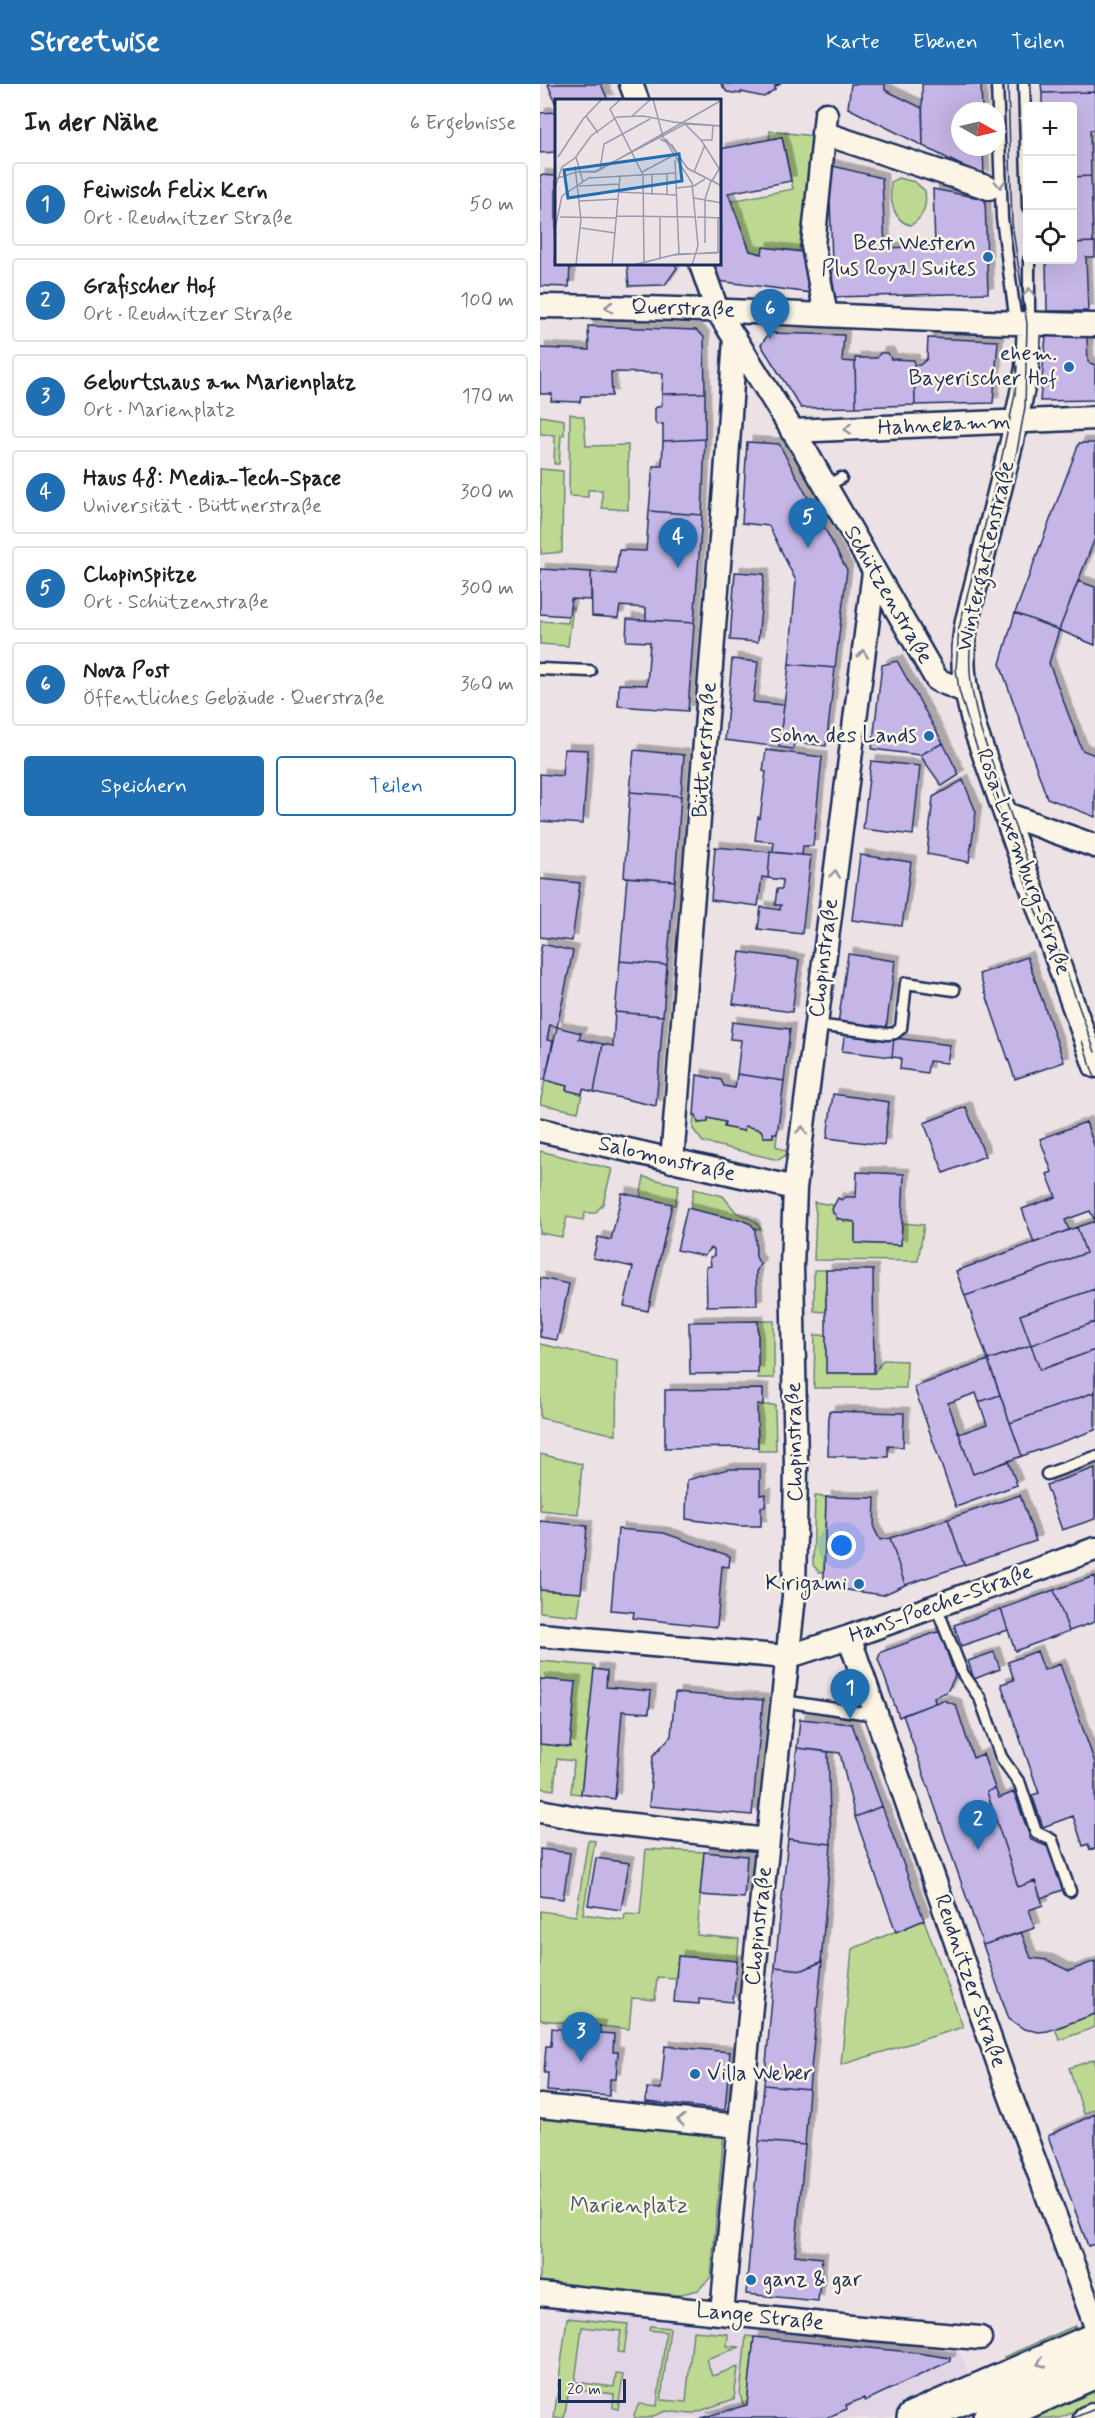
<!DOCTYPE html>
<html lang="de">
<meta charset="utf-8">
<style>
body{margin:0;font-family:Mynerve,sans-serif;background:#f2f2f2;color:#202124}
.controls{position:absolute;right:18px;top:18px;display:grid;overflow:hidden;border-radius:6px;box-shadow:0 6px 24px #0002}
.controls button{width:54px;height:54px;display:grid;place-items:center;padding:0;border:0;border-bottom:2px solid #e0e0e0;background:#fff;color:#202124;font:30px sans-serif}
.compass{position:absolute;left:411px;top:18px;width:54px;height:54px;border-radius:50%;background:#fff;box-shadow:0 6px 24px #0002;rotate:98deg}
.scale{position:absolute;left:18px;bottom:15px;width:68px;box-sizing:border-box;padding-left:6px;border:3px solid #1b2f5e;border-top:0;font-size:16px;line-height:21px;white-space:nowrap;color:#1b2f5e;-webkit-text-stroke:4px #fcf5e5;paint-order:stroke}
.you{position:absolute;left:302px;top:1462px;width:21px;height:21px;margin:-15px;border:4px solid #fff;border-radius:50%;background:#1a73e8;box-shadow:0 0 0 9px #1a73e833}
.badge{display:grid;place-items:center;width:39px;height:39px;border-radius:50%;background:#1f6fb2;color:#fff;font-size:20px;font-weight:700}
.pin{position:absolute;translate:-50% -50px;filter:drop-shadow(0 2px 3px #0008)}
.pin::after{content:'';position:absolute;top:32px;width:21px;height:18px;background:inherit;clip-path:polygon(0 0,100% 0,50% 100%)}
.list{margin:0;padding:0;list-style:none}
h2{display:flex;justify-content:space-between;align-items:center;height:78px;margin:0;padding:0 24px;font-size:26px}
h2 small{font-size:20px;font-weight:400;color:#757577}
.list li{display:grid;grid-template-columns:39px 1fr auto;gap:18px;align-items:center;box-sizing:border-box;height:84px;margin:0 12px 12px;padding:0 12px;border:2px solid #e0e0e0;border-radius:6px}
.list b{display:block;font-size:22px;white-space:nowrap}
.list p{margin:0;font-size:20px;white-space:nowrap;color:#757577}
.list em{font-size:20px;font-style:normal;color:#757577}
.actions{display:flex;gap:12px;padding:18px 24px}
.actions a{flex:1;padding:14px 0;border:2px solid #1f6fb2;border-radius:6px;text-align:center;font-size:21px;color:#1f6fb2}
.actions .main{background:#1f6fb2;color:#fff}
.icon{flex:none;width:33px;height:33px;fill:none;stroke:currentColor;stroke-width:2;stroke-linecap:round;stroke-linejoin:round}
.map{position:relative;flex:none;width:555px;height:2334px;overflow:hidden}
header{display:flex;align-items:center;gap:36px;box-sizing:border-box;height:84px;padding:0 30px;background:#1f6fb2;color:#fff}
header strong{font-size:28px}
nav{display:flex;gap:33px;margin-inline-start:auto;font-size:21px}
main{display:flex}
aside{flex:1;background:#fff}
.map>svg:first-child{display:block}
.built{fill:#e1d5e6}
.green{fill:#bdd991;stroke:#6c8478;stroke-width:1.5}
.building{fill:#c6b6e7;stroke:#1b2f5e;stroke-width:1.5;filter:url(#shadow)}
.lines{fill:none;stroke-linecap:round;stroke-linejoin:round}
.lane-casing{stroke:#1b2f5e;stroke-width:15}
.street-casing{stroke:#1b2f5e;stroke-width:27}
.primary-casing{stroke:#1b2f5e;stroke-width:38}
.lane{stroke:#fcf5e5;stroke-width:10}
.street{stroke:#fcf5e5;stroke-width:22}
.primary{stroke:#fcf5e5;stroke-width:33}
.tram{stroke:#1b2f5e;stroke-width:1.5}
.oneway{stroke:#8c92a2}
.poi-dot{fill:#1f6fb2;stroke:#fcf5e5;stroke-width:2}
.labels{text-anchor:middle;dominant-baseline:central;stroke-width:5;stroke-linejoin:round;paint-order:stroke}
.poi-label{font-size:22px;fill:#1b2f5e;stroke:#fcf5e5;text-anchor:end}
.street-label{font-size:22px;fill:#1b2f5e;stroke:#fcf5e5}
.park-label{font-size:22px;fill:#445a6b;stroke:#fcf5e5}
.inset-road{fill:none;stroke:#989ab0;stroke-width:1.5}
.view{fill:#1f6fb2;fill-opacity:0.15;stroke:#1f6fb2;stroke-width:3}
.inset-edge{fill:none;stroke:#1b2f5e;stroke-width:3}
</style>
<header>
<strong>Streetwise</strong>
<nav><a>Karte</a><a>Ebenen</a><a>Teilen</a></nav>
</header>
<main>
<aside>
<h2>In der Nähe<small>6 Ergebnisse</small></h2>
<ul class="list">
<li><span class="badge">1</span><div><b>Feiwisch Felix Kern</b><p>Ort · Reudnitzer Straße</p></div><em>50 m</em></li>
<li><span class="badge">2</span><div><b>Grafischer Hof</b><p>Ort · Reudnitzer Straße</p></div><em>100 m</em></li>
<li><span class="badge">3</span><div><b>Geburtshaus am Marienplatz</b><p>Ort · Marienplatz</p></div><em>170 m</em></li>
<li><span class="badge">4</span><div><b>Haus 48: Media-Tech-Space</b><p>Universität · Büttnerstraße</p></div><em>300 m</em></li>
<li><span class="badge">5</span><div><b>Chopinspitze</b><p>Ort · Schützenstraße</p></div><em>300 m</em></li>
<li><span class="badge">6</span><div><b>Nova Post</b><p>Öffentliches Gebäude · Querstraße</p></div><em>360 m</em></li>
</ul>
<div class="actions"><a class="main">Speichern</a><a>Teilen</a></div>
</aside>
<div class="map">
<svg width="555" height="2334" viewBox="0 0 555 2334">
<defs>
<filter id="shadow"><feDropShadow dx="5.5" dy="-5.5" stdDeviation="0" flood-color="#0004"/></filter>
</defs>
<rect width="100%" height="100%" fill="#ece2e6"/>
<filter id="ink" filterUnits="userSpaceOnUse"><feTurbulence type="fractalNoise" baseFrequency=".0167" numOctaves="2"/><feDisplacementMap in="SourceGraphic" scale="12" xChannelSelector="R" yChannelSelector="G"/><feConvolveMatrix kernelMatrix="1 2 1 2 8 2 1 2 1" color-interpolation-filters="sRGB"/></filter>
<g filter="url(#ink)">
<path class="built" d="M28 2226 417 2263 429 2288 428 2298 347 2334H14Z"/>
<path class="green" d="M230 47 273 52 259 167 224 163 222 170 210 167 191 117 253 105 242 53 229 56Z
M358 94 375 98 385 107C387 120 384 133 371 141 353 138 349 114 351 98Z
M30 330 44 333 46 362 88 361V426L62 424V406H48V413L29 412Z
M0 332 24 336V351H21L19 380H14L15 351 0 350Z
M0 385 23 387 22 468 1 470Z
M30 523H33L28 562 0 560V537L28 539Z
M5 996 27 1002 26 1006 42 1010 38 1028 0 1020Z
M154 1031H156L159 1039 167 1038 168 1034 185 1038 184 1043 204 1047 205 1042 221 1046 224 1053H233V1049L237 1050 236 1062 250 1069 238 1076 163 1058 153 1045Z
M0 1067 72 1085 63 1120 55 1129H45L43 1136 27 1133 22 1153 0 1149Z
M104 1093 139 1101 135 1121 100 1113Z
M154 1105 183 1112 196 1128 215 1137 221 1145H215C210 1139 201 1135 193 1135L150 1125Z
M274 1118 293 1121V1129L296 1131 297 1136 301 1134 305 1138H315V1159L361 1161 362 1139 384 1141 378 1177 274 1176 276 1130Z
M274 1186H286V1228L274 1227Z
M218 1237H234V1294H218Z
M275 1251H286L287 1289H334L343 1276 367 1277 366 1304H274Z
M0 1260 77 1277 76 1351 0 1334Z
M217 1321H235L236 1367H218Z
M0 1370 42 1380 38 1430 0 1426Z
M275 1412 286 1413 284 1488H279L273 1481Z
M0 1506 41 1509 38 1532 0 1528Z
M0 1577 55 1582 41 1710 31 1709 34 1677 17 1675 14 1706 0 1704V1660L30 1663 0 1595Z
M48 1756 55 1757 43 1830 84 1836 85 1830 100 1831 106 1765 164 1768 157 1851 199 1855 197 1877 138 1872 136 1894 117 1893 115 1916 92 1914 89 1945 0 1936V1827L36 1832Z
M384 1836 423 1943 301 1981 312 1865Z
M555 1930V1943L520 1956 515 1945Z
M555 1975V2025L544 2030 529 1984Z
M0 2028 184 2047 171 2193 158 2206 138 2211 0 2198Z
M27 2234 88 2240 84 2269 78 2268 81 2247 42 2243 35 2298 74 2303 76 2290 83 2291 78 2325 73 2324 74 2310 29 2305 24 2334H14Z
M110 2242 130 2244 121 2316 146 2318 153 2247 188 2250 187 2262 200 2263 166 2275 172 2292 198 2283 194 2315 151 2330 126 2327 108 2334H95L94 2330 99 2320 117 2322 126 2248 109 2246Z
M535 2242 529 2252 471 2279 464 2273Z
M206 2252 214 2253 207 2321 204 2322 200 2311Z
M555 2306V2319L520 2334H494Z"/>
<path class="building" d="M8 0H61L68 16H16V21Z
M181 0H241L235 2V5L224 13 201 8V10L187 8Z
M311 0H345V6L382 24 383 62 308 24Z
M382 0H441L442 27H420V63H443L444 93 383 62Z
M501 0H555V8L502 9Z
M555 8V46H550L551 92 532 93V22H502V9Z
M16 28V68L0 69V29Z
M242 53 251 97 188 109 210 167 222 170 223 163 262 168 272 209 178 197 171 180H180V65Z
M289 81 342 94 345 164 395 162 393 105 445 115 448 209 293 213Z
M0 91 16 92V180H30L29 203 0 202Z
M551 92 553 158 532 159V93Z
M555 158V173H546L548 227H507L506 176H532V159Z
M87 180H135L137 184 125 201 89 202Z
M48 242 156 246 164 253 165 309 122 310 123 289 71 288 72 312H41L40 318 11 317 12 310H0V264L49 266Z
M229 249 304 251 302 277 315 278 316 323 261 324 221 261Z
M506 252 547 253 548 278 555 281V316L500 317Z
M388 254 458 257 453 319 375 321 374 281H380L387 275Z
M340 269H348L351 275 374 276 375 321 316 323 315 274H337Z
M165 309V355L123 357V340L117 341 115 338V324L122 321V310Z
M165 355 162 431 109 427 113 382H122L123 357Z
M207 358 239 360 307 486 295 584 249 580 256 497 229 442 202 439Z
M539 359H555V454L519 546 475 529Z
M109 427 162 431 154 539 106 536V524L80 522 78 534 52 532 51 488 76 490 79 466 106 467Z
M0 485 51 488V516L31 515 29 532 0 530Z
M195 488 224 490 218 558 190 556Z
M538 497 555 503V561L519 546Z
M475 529 519 546 509 579 542 666 555 671V733L507 714 460 580Z
M87 535 154 539 148 627 78 622 79 600 107 601 110 558 86 557Z
M192 575 218 578 213 618 244 621 239 663 185 656Z
M357 577 403 659 380 671 332 665 342 581Z
M249 580 295 584 286 662 254 658 253 665 239 663Z
M403 659 419 691 402 702 380 671Z
M24 665 48 666 43 740 0 737V690L22 692Z
M94 666 144 671 141 712 90 708Z
M226 666 282 673 273 762H263L262 771 233 768 234 758 215 756 218 733 220 734 226 688 223 687Z
M331 677 380 682 373 751 323 745Z
M423 696 436 728 429 778 387 770 393 713Z
M90 708 141 712 135 797 84 793Z
M175 763 230 768 228 794 222 793 218 822 171 816Z
M230 768 271 772 262 850 218 845 221 823 240 826 241 821H235L237 805H242L243 796 228 794Z
M320 771 371 778 362 842 312 836Z
M87 793 135 797 127 881 80 877Z
M0 795 40 799 32 857 0 853Z
M2 860 33 867 17 943 10 941 7 956 13 957 5 996 0 995V871Z
M200 868 259 876 252 928 193 920Z
M308 870 355 877 346 946 298 940Z
M487 873 524 978 475 995 439 890Z
M80 877 127 881 123 932 75 928Z
M75 928 123 932 116 1022 54 1008 63 960 73 962Z
M192 938 250 945 244 997 197 990 201 956 190 955Z
M17 943 41 949 39 955 63 960 54 1008 43 1005 42 1010 26 1006 27 1002 5 996Z
M305 948 354 954 352 973 302 967Z
M354 954 410 961 407 979 389 977 387 989 360 985 361 974 352 973Z
M197 990 244 997 237 1050 233 1049V1053H224L221 1046 205 1042 204 1047 184 1043 185 1038 168 1034V1038L158 1039 156 1031H154L157 991 181 996 184 1002 195 1004Z
M293 1010 349 1018 344 1061 287 1054Z
M426 1023 445 1072 404 1089 384 1039Z
M546 1038 555 1064V1137L550 1127 525 1136 529 1146 494 1159 482 1125 516 1113 507 1090 512 1088 500 1055Z
M317 1088 364 1090 361 1161 315 1159V1138L296 1134V1131L293 1129 292 1125 298 1114 302 1116 306 1113H316Z
M82 1109 132 1120 108 1227 84 1222 93 1183 53 1174 58 1153 71 1156Z
M147 1124 193 1135H199L211 1140 215 1145 216 1173 220 1180 216 1188 217 1221 167 1222 166 1183 171 1182 170 1173 174 1172V1165L171 1164 164 1172 137 1166Z
M555 1137V1205L480 1231 491 1261 448 1276 425 1212 546 1169 537 1143Z
M537 1143 546 1169 425 1212 416 1187Z
M286 1186H333L334 1289H286Z
M0 1194 29 1200 17 1256 0 1253Z
M555 1205V1238L491 1261 480 1231Z
M218 1237V1289L150 1290 149 1238Z
M555 1238V1266L500 1286 491 1261Z
M491 1261 500 1286 555 1266V1308L470 1339 448 1276Z
M448 1276 460 1311 439 1318 436 1309 408 1319 433 1390 468 1377 477 1401 416 1423 374 1303Z
M223 1305V1321H217L218 1363 125 1364V1306Z
M555 1308V1346L482 1372 470 1339Z
M460 1311 482 1372 433 1390 419 1350 447 1340 439 1318Z
M289 1327 364 1329 363 1363 348 1362V1373L288 1372Z
M555 1384V1435L522 1446 506 1401Z
M188 1385H220V1411L226 1410 225 1423H221V1442H199L146 1435 147 1396Z
M480 1411 496 1457 424 1481 408 1435Z
M286 1413 335 1414 334 1444 340 1456 350 1454 365 1501 343 1511 293 1504 284 1494Z
M408 1435 424 1481 365 1501 350 1454Z
M0 1437 47 1442 41 1509 0 1506Z
M78 1445 124 1449 190 1472 189 1483 182 1482 177 1543 93 1534 94 1528 71 1526Z
M555 1492V1538L529 1547 514 1506Z
M514 1506 529 1547 475 1567 461 1525Z
M461 1525 468 1546 421 1562 414 1541Z
M400 1547 415 1592 407 1608 394 1613 395 1619 359 1633 338 1575 341 1568Z
M497 1567 504 1586 520 1580 555 1679V1765L550 1766 548 1760 543 1762 533 1732 503 1743 492 1711 499 1709 461 1600 474 1596 468 1578Z
M454 1568 460 1585 434 1595 428 1577Z
M54 1585 67 1587 66 1603 111 1607 109 1629 82 1627 75 1715 41 1710Z
M0 1595 36 1598 30 1663 0 1660Z
M135 1609 223 1616 212 1731 109 1722 113 1672 131 1652Z
M403 1616 416 1621 433 1674 443 1670 455 1704 447 1708 478 1803 495 1797 503 1821 489 1826 495 1844 443 1861 363 1631Z
M260 1635 312 1640 342 1722 315 1733 300 1669 257 1664Z
M257 1664 288 1668 291 1760 248 1755Z
M455 1704 459 1714 474 1708 491 1756 511 1764 525 1805 501 1814 495 1797 478 1803 447 1708Z
M342 1722 384 1836 356 1848 315 1733Z
M248 1755 291 1760 281 1878 263 1886 235 1883Z
M0 1765 30 1769 23 1815 0 1812Z
M164 1768 207 1772 204 1814 160 1811Z
M56 1774 89 1779 81 1826 48 1821Z
M481 1848 491 1874 507 1876 529 1887 555 1877V1930L508 1947 499 1948 484 1945 469 1935 443 1861Z
M138 1872 197 1877 193 1918 159 1915V1920L134 1918Z
M282 1877 269 2005 224 2001 235 1883 263 1886Z
M27 1939 60 1942V1949L74 1950 73 1968H78L76 1995H70L69 2012 7 2007 8 1989H4L6 1962H11L12 1944 26 1946Z
M125 1962 190 1968 185 2026 106 2018 107 2004 121 2005Z
M224 2001 269 2005 265 2061 219 2057Z
M555 2030V2160L548 2162 508 2052Z
M219 2057 265 2061 255 2171 282 2174 278 2217 206 2210Z
M214 2253 371 2268 410 2274V2277L325 2317 324 2314 306 2321 307 2325 286 2334H161L207 2321Z"/>
<g class="lines">
<defs>
<path id="lane" d="M457 0 462 134 476 239
M484 0 488 123
M489 240V176
M285 403 301 394
M0 585 50 587
M276 941 348 950 355 949 361 944 366 899 414 906
M507 1390 555 1373
M396 1522 423 1590 440 1614 461 1673 480 1700 496 1748 512 1756 530 1807
M243 1617 335 1631"/>
<path id="street" d="M91 0 97 16
M286 30 273 162 286 231
M283 49 449 104
M161 180 177 226 266 368 397 596 425 607
M0 222C185 223 370 238 555 241
M489 240 487 284 472 357 427 537C419 579 425 607 436 648L555 982
M252 347 555 334
M466 730 555 762
M0 1046 255 1104
M132 1077 186 391 195 254
M0 1551 247 1573 309 1553 555 1465
M309 1553 463 1992 555 2240
M0 1727 47 1736 228 1756
M0 2022 199 2042
M0 2210 321 2244 440 2254
M182 2229 216 1869 254 1512 256 1382 252 1183 255 1104 334 488
M545 2334 555 2330"/>
<path id="primary" d="M374 2334 555 2256
M450 2334 555 2287"/>
</defs>
<use href="#lane" class="lane-casing"/>
<use href="#street" class="street-casing"/>
<use href="#primary" class="primary-casing"/>
<use href="#lane" class="lane"/>
<use href="#street" class="street"/>
<use href="#primary" class="primary"/>
<path class="tram" d="M468 0 472 139 487 240 485 323 477 367 432 546C426 584 432 610 441 647L555 968
M477 282 475 310 460 382 419 544 416 585 419 606 432 650 499 836
M542 957 555 994
M533 2334 555 2325"/>
</g>
<defs><path id="oneway-chevron" d="M-2-3.5L2.5 0L-2 3.5" fill="none" stroke-width="1.6" stroke-linecap="round" stroke-linejoin="round" transform="scale(1.5)"/></defs>
<g class="oneway">
<use href="#oneway-chevron" transform="translate(460 100) rotate(88)"/>
<use href="#oneway-chevron" transform="translate(489 208) rotate(-90)"/>
<use href="#oneway-chevron" transform="translate(69 223) rotate(-179)"/>
<use href="#oneway-chevron" transform="translate(308 345) rotate(177)"/>
<use href="#oneway-chevron" transform="translate(323 570) rotate(-83)"/>
<use href="#oneway-chevron" transform="translate(295 790) rotate(-83)"/>
<use href="#oneway-chevron" transform="translate(262 1046) rotate(-83)"/>
<use href="#oneway-chevron" transform="translate(141 2036) rotate(-174)"/>
<use href="#oneway-chevron" transform="translate(501 2279) rotate(157)"/>
</g>
</g>
<g class="poi-dot">
<circle cx="448" cy="173" r="6"/>
<circle cx="529" cy="283" r="6"/>
<circle cx="389" cy="652" r="6"/>
<circle cx="319" cy="1500" r="6"/>
<circle cx="155" cy="1990" r="6"/>
<circle cx="211" cy="2196" r="6"/>
</g>
<g class="labels">
<g class="poi-label">
<text x="436" y="160">Best Western<tspan x="436" dy="25">Plus Royal Suites</tspan></text>
<text x="517" y="270">ehem.<tspan x="517" dy="25">Bayerischer Hof</tspan></text>
<text x="377" y="652">Sohn des Lands</text>
<text x="307" y="1500">Kirigami</text>
<text x="167" y="1990" text-anchor="start">Villa Weber</text>
<text x="223" y="2196" text-anchor="start">ganz &amp; gar</text>
</g>
<g class="street-label">
<text transform="translate(143 225) rotate(2)">Querstraße</text>
<text transform="translate(404 341) rotate(-3)">Hahnekamm</text>
<text transform="translate(446 472) rotate(-77)">Wintergartenstraße</text>
<text transform="translate(348 511) rotate(60)">Schützenstraße</text>
<text transform="translate(165 666) rotate(-86)">Büttnerstraße</text>
<text transform="translate(483 778) rotate(70)">Rosa-Luxemburg-Straße</text>
<text transform="translate(284 874) rotate(-83)">Chopinstraße</text>
<text transform="translate(127 1075) rotate(13)">Salomonstraße</text>
<text transform="translate(255 1358) rotate(-91)">Chopinstraße</text>
<text transform="translate(401 1520) rotate(-20)">Hans-Poeche-Straße</text>
<text transform="translate(219 1842) rotate(-84)">Chopinstraße</text>
<text transform="translate(430 1897) rotate(71)">Reudnitzer Straße</text>
<text transform="translate(220 2233) rotate(6)">Lange Straße</text>
</g>
<g class="park-label">
<text x="89" y="2122">Marienplatz</text>
</g>
</g>
<g transform="translate(15 15)">
<rect width="166" height="166" fill="#ece2e6"/>
<path class="inset-road" d="M66 0 55 10 88 76 89 164M98 0 108 38 137 84 143 147 137 166M31 17 43 34M77 17 95 1M117 23 167 27M129 24 146 41 167 74M105 40 117 46 132 69 167 87M111 40 133 70 167 87M146 41H157L158 27M3 58 28 20 47 0M21 58 28 83M120 61 124 155M20 67 26 121M45 70 49 45 95 20M26 73H41L167 1M87 73 121 55M139 73 150 46M112 75V96M34 79 121 74M0 80 21 73 41 72 130 25 167 27M157 82 167 65M24 87 65 85M0 89 7 68 20 59 36 37 62 18 88 17 119 23M121 89 139 87 150 80M64 93 122 96M97 96V75M139 99 167 104M24 102 63 100M62 117 140 118M5 118 62 119M105 118V160M142 118 167 119M163 119V154M26 129 60 134M0 130 7 97 35 78M150 144V100L156 82M21 166 26 120M57 166 65 78M78 166 118 156 167 153M79 166 122 155 163 154"/>
<path class="view" d="M124 55 127 82 13 99 9 71Z"/>
<rect width="166" height="166" class="inset-edge"/>
</g>
</svg>
<div class="controls">
<button>+</button>
<button>−</button>
<button><svg class="icon" aria-label="locate" viewBox="0 0 24 24"><circle cx="12" cy="12" r="6"/><path d="M12 2v4M12 18v4M2 12h4M18 12h4"/></svg></button>
</div>
<svg class="compass" viewBox="-18 -18 36 36"><path d="M0-13l5 13h-10z" fill="#e53935"/><path d="M0 13l5-13h-10z" fill="#757577"/></svg>
<div class="scale">20 m</div>
<div class="you"></div>
<div class="pin badge" style="left:310px;top:1635px">1</div>
<div class="pin badge" style="left:438px;top:1766px">2</div>
<div class="pin badge" style="left:41px;top:1978px">3</div>
<div class="pin badge" style="left:138px;top:484px">4</div>
<div class="pin badge" style="left:268px;top:464px">5</div>
<div class="pin badge" style="left:230px;top:255px">6</div>
</div>
</main>
